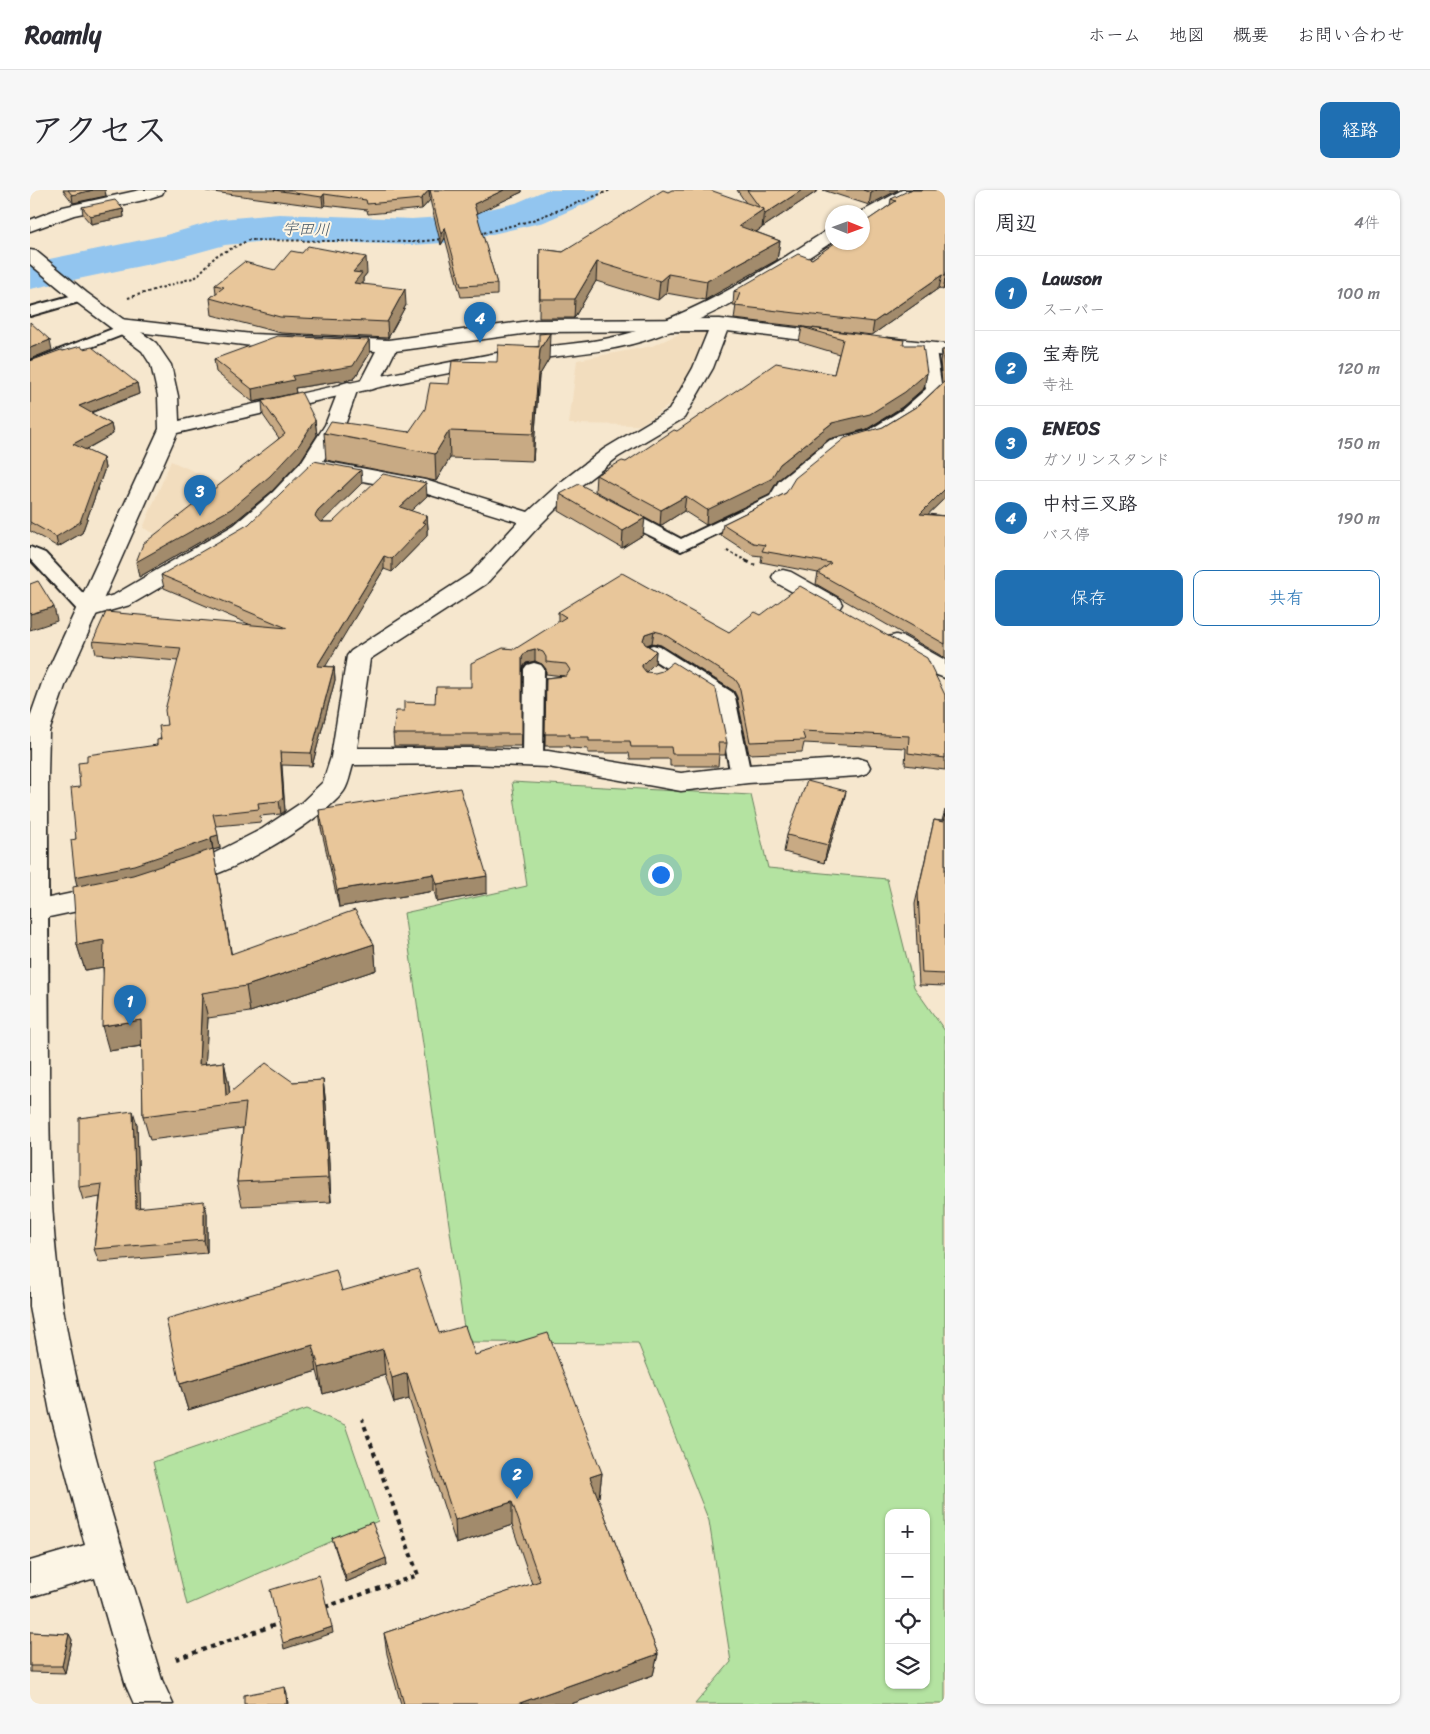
<!DOCTYPE html>
<html lang="ja">
<meta charset="utf-8">
<style>
body{margin:0;font-family:Sriracha,"Klee One",sans-serif;background:#f7f7f7;color:#2b2b33}
.controls{position:absolute;right:15px;bottom:15px;display:grid;overflow:hidden;border-radius:10px;box-shadow:0 1px 4px #0004}
.controls button{width:45px;height:45px;display:grid;place-items:center;padding:0;border:0;border-bottom:1px solid #e1e1e2;background:#fff;color:#2b2b33;font:25px sans-serif}
.compass{position:absolute;left:795px;top:15px;width:45px;height:45px;border-radius:50%;background:#fff;box-shadow:0 1px 4px #0004;rotate:91deg}
.you{position:absolute;left:630px;top:684px;width:18px;height:18px;margin:-12px;border:4px solid #fff;border-radius:50%;background:#1a73e8;box-shadow:0 0 0 8px #1a73e833}
.badge{display:grid;place-items:center;width:32px;height:32px;border-radius:50%;background:#1f6fb2;color:#fff;font-size:16px;font-weight:700}
.pin{position:absolute;translate:-50% -41px;filter:drop-shadow(0 1px 2px #0008)}
.pin::after{content:'';position:absolute;top:26px;width:18px;height:15px;background:inherit;clip-path:polygon(0 0,100% 0,50% 100%)}
.list{margin:0;padding:0;list-style:none}
h2{display:flex;justify-content:space-between;align-items:center;height:65px;margin:0;padding:0 20px;font-size:21px}
h2 small{font-size:16px;font-weight:400;color:#7c7c81}
.list li{display:grid;grid-template-columns:32px 1fr auto;gap:15px;align-items:center;box-sizing:border-box;height:75px;padding:0 20px;border-top:1px solid #e1e1e2}
.list b{display:block;font-size:19px;white-space:nowrap}
.list p{margin:0;font-size:16px;white-space:nowrap;color:#7c7c81}
.list em{font-size:16px;font-style:normal;color:#7c7c81}
.actions{display:flex;gap:10px;padding:15px 20px}
.actions a{flex:1;padding:11px 0;border:1px solid #1f6fb2;border-radius:10px;text-align:center;font-size:18px;color:#1f6fb2}
.actions .main{background:#1f6fb2;color:#fff}
.icon{flex:none;width:28px;height:28px;fill:none;stroke:currentColor;stroke-width:2;stroke-linecap:round;stroke-linejoin:round}
.map{position:relative;flex:none;width:915px;height:1514px;overflow:hidden;border-radius:10px}
header{display:flex;align-items:center;gap:30px;box-sizing:border-box;height:70px;padding:0 25px;background:#fff;border-bottom:1px solid #e1e1e2}
header strong{font-size:24px}
nav{display:flex;gap:28px;margin-inline-start:auto;font-size:18px}
.intro{display:flex;align-items:center;justify-content:space-between;box-sizing:border-box;height:120px;padding:0 30px}
h1{margin:0;font-size:35px}
.button{padding:12px 22px;border-radius:10px;background:#1f6fb2;color:#fff;font-size:18px;font-weight:700}
main{display:flex;gap:30px;padding:0 30px}
aside{flex:1;background:#fff;border-radius:10px;box-shadow:0 1px 4px #0004}
.map>svg:first-child{display:block}
.built{fill:#f2ddbe}
.green{fill:#b4e3a1;stroke:#68805e;fill-rule:evenodd}
.lines{fill:none;stroke-linecap:round;stroke-linejoin:round}
.river{fill:#92c5ef;fill-rule:evenodd}
.service-casing{stroke:#1c1c1c;stroke-width:4}
.minor-casing{stroke:#1c1c1c;stroke-width:3}
.tertiary-casing{stroke:#1c1c1c;stroke-width:3}
.path-far2{stroke:#1c1c1c;stroke-width:2;stroke-dasharray:2.5 2.5;stroke-linecap:butt}
.path-far1{stroke:#1c1c1c;stroke-width:3;stroke-dasharray:4 4;stroke-linecap:butt}
.path{stroke:#1c1c1c;stroke-width:4;stroke-dasharray:4.5 4.5;stroke-linecap:butt}
.service{fill:#fcf5e5;fill-rule:evenodd}
.minor{fill:#fcf5e5;fill-rule:evenodd}
.tertiary{fill:#fcf5e5;fill-rule:evenodd}
.wall{fill:#c8aa84;stroke:#1c1c1c}
.shaded-wall{fill:#a28b6c;stroke:#1c1c1c}
.building{fill:#e8c69a;stroke:#1c1c1c}
.labels{text-anchor:middle;dominant-baseline:central;stroke-width:4;stroke-linejoin:round;paint-order:stroke}
.far-water-label{font-size:16px;font-style:italic;fill:#455766;stroke:#fcf5e5}
</style>
<header>
<strong>Roamly</strong>
<nav><a>ホーム</a><a>地図</a><a>概要</a><a>お問い合わせ</a></nav>
</header>
<div class="intro"><h1>アクセス</h1><a class="button">経路</a></div>
<main>
<div class="map">
<svg width="915" height="1514" viewBox="0 0 915 1514">
<rect width="100%" height="100%" fill="#f6e7ce"/>
<filter id="ink" filterUnits="userSpaceOnUse"><feTurbulence type="fractalNoise" baseFrequency=".02" numOctaves="2"/><feDisplacementMap in="SourceGraphic" scale="10" xChannelSelector="R" yChannelSelector="G"/><feConvolveMatrix kernelMatrix="1 2 1 2 8 2 1 2 1" color-interpolation-filters="sRGB"/></filter>
<g filter="url(#ink)">
<path class="built" d="M658 140 678 142 653 206 610 235 539 234 547 170 622 156Z
M141 271 237 314 165 362 113 338Z"/>
<path class="green" d="M482 592 721 605 738 678 857 689 884 797 915 841V1514H665L701 1472 679 1331 608 1153 436 1152 374 723 497 696ZM859 1323H896V1495H859Z
M277 1219 315 1235 348 1331 157 1415 123 1272Z"/>
<g class="lines">
<path class="river" d="M516 0H572L566 9 514 32 428 52 382 55 249 50 195 55 144 69 0 99V73L136 45 191 29 249 24 382 29 428 26 486 13Z"/>
<defs>
<path id="service" d="M51 103 56 104 58 107 56 110 0 126V117Z
M95 134 100 136 103 139 100 142 0 181V171Z
M898 155 903 157 906 160 912 200 910 203 885 225 850 247 812 258 762 298 753 313 651 361 581 326 578 322 581 318 587 317 593 318 651 349 740 306 749 291 800 250 838 241 873 219 896 199 890 160 893 157Z
M0 357 15 363 65 416 67 420 65 424 58 426 51 424 0 369Z
M623 455 630 457 702 502 705 507 721 585 718 590 711 592 704 590 701 585 686 510 616 465 614 461 616 457Z
M504 473 511 475 514 479 513 569 510 574 503 576 496 574 493 569 494 479 497 475Z"/>
<path id="minor" d="M110 0H134L132 4 114 10 44 25 0 41V30L33 17Z
M90 129 222 144 358 150 507 130 690 129 814 144 816 148 814 152 807 154 697 141 683 178 654 228 588 267 545 300 510 335 456 394 340 469 327 558H440L518 561 651 583 718 575 828 568 837 571 840 577 837 583 828 586 718 593 651 601 518 577 440 574 323 575C320 584 319 593 314 601 293 631 176 702 142 692L138 685 142 678 179 666 232 639 271 613 293 592 301 567 317 466 321 461 440 384 488 332 391 302 285 282 257 310 220 345 100 415 58 427 50 425 47 420 50 415 84 405 204 335 243 302 272 271 295 235 311 194 318 192 325 194 328 198 315 235 293 271 395 290 498 322 531 292 574 259 639 220 663 178 678 141 507 142 365 161 349 194 346 198 339 200 332 198 329 194 346 161 222 156 83 139 81 135 83 131Z
M857 148 915 154V166L850 158 848 154 850 150Z
M753 380 761 382 809 409 812 414 809 419 801 421 793 419 745 392 742 387 745 382Z
M866 445 874 447 915 470V488L907 485 858 457 854 452 858 447Z
M81 695 90 698 94 705 90 712 5 730 0 728V712Z"/>
<path id="tertiary" d="M872 0H892L890 4 832 34 831 22Z
M802 40V52C746 89 687 126 622 148 574 165 520 165 469 174 361 192 254 219 147 243L36 493 19 542 18 587C18 682 18 777 19 873 19 958 20 1045 35 1130 56 1253 97 1371 132 1490L143 1514H104L96 1496 65 1388 0 1407V1371L55 1355 20 1222 0 1117V527L12 493 129 239 128 206 121 175 112 161 45 111 0 74V60L6 61 57 103 126 153 141 175 148 206 149 231C255 207 360 183 467 163 514 154 564 156 609 140 676 117 737 79 796 41Z"/>
</defs>
<use href="#service" class="service-casing"/>
<use href="#minor" class="minor-casing"/>
<use href="#tertiary" class="tertiary-casing"/>
<path class="path-far2" d="M449 44 500 31 581 0
M98 108 166 87 186 66 219 50 384 52 413 49
M697 361 719 372"/>
<path class="path-far1" d="M716 371 725 375"/>
<path class="path" d="M295 1417 388 1385 332 1229
M146 1469 251 1433"/>
<use href="#service" class="service"/>
<use href="#minor" class="minor"/>
<use href="#tertiary" class="tertiary"/>
</g>
<path class="wall" d="M33 0H75L76 6 43 13Z
M176 0H492V2L446 23 467 94V105L431 107 415 48 411 55 400 10 392 19 338 24 337 20 295 15 293 17 176 1Z
M707 0H789L733 37 732 36V38L726 42 750 51 747 70 675 110 636 103 628 110 566 91 544 128H509L510 59 533 62 638 2 716 13Z
M793 0H868L839 15Z
M915 0V98L913 100 909 98 842 145 704 129 706 115H703L704 101 782 69 860 15 861 9Z
M52 17 93 19 94 27 61 34 53 25Z
M245 80 337 83 333 88V94L376 115 358 148 251 143 182 125 180 108 186 103 185 95Z
M772 137 873 155 897 183 894 198 872 217 837 239 799 249 748 290 739 305 676 335 654 321 630 336 565 301 566 285 804 184 809 164 769 152Z
M339 150 340 163 324 189 265 198 266 203 223 212 186 182 184 169Z
M53 159 107 193 109 204 61 223 81 234 83 244 55 260 73 268 75 278 52 343 28 357 0 341V171L33 161Z
M912 160H915V308L898 324 915 326V468L786 394 788 383 731 372 732 366 722 365 691 345 693 334 756 303 853 237 889 215 912 193 910 171Z
M519 169 509 186 503 271 420 268 406 291 296 270 294 243 379 242 419 194 467 172Z
M232 211 285 230 287 245 271 270 242 301 203 333 109 387 249 248 233 225Z
M332 293 291 332H303L397 306 380 321 397 326 398 339 397 340V346L362 382 354 379 295 476 304 477 305 490 282 576 252 575 255 621 251 624 230 626 231 632 186 636 190 658 183 660 201 764 344 754 346 780 220 822 178 828 175 874 194 872 199 896 200 904 263 892 293 890 296 915 301 1012 212 1016 207 992 213 938 120 950 113 926 112 856 79 861 73 777 55 780 47 755V696L46 649 50 597 57 572 127 555 137 535 148 471 66 464 63 451 221 435 134 398 131 385Z
M530 304 613 345 592 358 529 321Z
M528 422 699 442 731 425 915 505V580L875 575 876 558 774 553 772 562 719 564 707 507 704 501 631 455 622 453 617 455 626 461 625 473 616 482 697 553 695 565H689L688 576H640V569H600L599 563H558V559L539 558V556H515L516 488 534 486 516 484V479L512 474 505 471 496 473 492 479 491 556H364L363 544 374 521 405 513 441 497 528 432Z
M816 601 812 618 794 673 754 662 757 645Z
M289 620 457 703 407 712 404 701 309 717 291 638Z
M915 620V796L889 795 885 714 904 630 912 631Z
M107 934 109 1017 177 1023V1063L69 1072 64 1059 70 1007 53 1010 49 997Z
M312 1101 409 1143 445 1165 572 1283 569 1307 568 1308 628 1464 623 1485 541 1514H371L357 1464 354 1443 502 1394 482 1335 426 1354 379 1209 364 1213 355 1185 293 1204 287 1181 158 1220 150 1194Z
M302 1348 356 1368 357 1375 316 1392 304 1355Z
M0 1442 39 1444 42 1450 35 1483 0 1482Z"/>
<path class="shaded-wall" d="M63 0H75L76 6 43 13 42 5Z
M399 0 400 10 392 19 391 9Z
M474 0H492V2L444 25V14Z
M772 0H789L733 37 735 24Z
M847 0H868L839 15 841 3Z
M294 4 295 15 293 17 292 7Z
M93 19 94 27 61 34 60 26Z
M734 19 732 38 707 54 709 36Z
M415 37V48L411 55V44Z
M750 51 747 70 675 110 677 91Z
M336 67 337 83 333 88V100L325 97 323 82Z
M567 72 566 91 544 128 545 109Z
M638 84 636 103 628 110 630 91Z
M912 85 909 98 842 145 844 132Z
M915 89V98L913 100Z
M375 99 376 115 358 148 357 132Z
M520 143 519 169 509 186 503 271V244L510 159Z
M20 150 22 160 0 169V158Z
M339 150 340 163 324 189 265 198 266 203 223 212 222 199 262 186Z
M897 183 894 198 872 217 837 239 799 249 748 290 739 305 676 335 677 320 750 274 802 233Z
M107 193 109 204 51 226 49 216Z
M285 230 287 245 271 270 242 301 203 333 109 387 106 372Z
M81 234 83 244 45 265 43 254Z
M419 241 420 268 406 291 405 264Z
M73 268 75 278 52 343 28 357 26 347Z
M331 280 332 293 290 334 285 326 288 321Z
M396 293 397 306 371 330 370 317Z
M915 299V308L887 335 890 324Z
M656 306 654 321 630 336 631 320Z
M397 326 398 339 397 340V346L362 382V369L392 332Z
M615 328 613 345 592 358 593 341Z
M354 366V379L288 489 287 476Z
M24 417 27 431 0 440V424Z
M624 441 622 453 614 456 613 450 615 444Z
M505 459V471L496 473 492 479V467L497 461Z
M626 461 625 473 611 487 612 475Z
M304 477 305 490 282 576 281 563Z
M250 562 255 621 251 624 249 611Z
M816 601 812 618 794 673 798 655Z
M188 645 190 658 183 660 181 647Z
M181 649 206 789 48 700 45 687Z
M404 684V701L309 717 307 700Z
M457 686V703L407 712V694Z
M74 750 80 776 55 780 47 755Z
M344 754 346 780 220 822 216 796Z
M172 803 178 828 174 900 169 875Z
M111 830 117 855 79 861 72 836Z
M194 872 199 896 200 915 196 906Z
M293 890 296 915 301 1012 298 988Z
M103 921 107 934 110 1030 106 1018Z
M174 1011 177 1023V1063L174 1050Z
M283 1155 287 1181 158 1220 150 1194Z
M353 1159 355 1185 293 1204 289 1178Z
M377 1183 379 1209 364 1213 362 1188Z
M572 1283 569 1307 558 1311 560 1287Z
M482 1312V1335L426 1354 425 1330Z
M356 1368 357 1375 316 1392 315 1385Z
M302 1437 303 1443 254 1459 253 1453Z
M39 1444 42 1450 35 1483 32 1476Z
M628 1464 623 1485 541 1514H487Z
M255 1497 257 1503 258 1514H257Z"/>
<path class="building" d="M38 0H63L42 5Z
M244 0H399L391 9 337 14 336 10 294 4 292 7Z
M400 0H474L444 14 467 94 431 96 415 37 411 44Z
M633 0 638 2 642 0H680L734 19 709 36 750 51 677 91 638 84 630 91 567 72 545 109H510V59L533 62Z
M717 0H772L735 24 734 23V19L730 18Z
M833 0H847L841 3Z
M880 0H915V86L912 85 844 132 705 116 710 103 704 101 768 64 782 69 806 52H832V34L866 11 861 9Z
M85 10 93 19 60 26 52 17Z
M278 56 336 67 323 82 332 83 324 93 375 99 357 132 250 127 180 108 194 97 185 95 214 72 245 80 261 61 272 63Z
M0 132 20 150 0 158Z
M772 137 874 150 873 155H893L897 183 875 202 840 224 802 233 750 274 741 289 677 320 656 306 631 320 566 285 592 271 596 272 644 240 647 241 746 173 804 184 813 149Z
M520 143 510 159 503 244 419 241 405 264 294 243 301 231 379 242 395 219 400 193 419 194 422 171 467 172 468 155 509 157V144Z
M247 146 339 150 323 176 262 186 264 190 222 199 184 169Z
M51 156 53 159 62 157 107 193 49 216 81 234 43 254 73 268 50 332 26 347 0 332V171L31 160 33 161Z
M912 160H915V184Z
M915 191V299L890 324 915 326V454L788 383 801 373 732 361 735 355 723 353 693 334 756 303 765 288 815 248 853 237 889 215Z
M271 202 285 230 269 255 240 286 201 319 106 372 113 354 255 244 232 211Z
M284 271 331 280 288 321 285 326 290 332H303L353 284 396 293 370 317 397 326 392 332 396 333 362 369 354 366 287 476 304 477 281 563 250 562 253 608 249 611 228 613 229 619 183 624 188 645 181 647V649L176 651 104 675 45 687 41 650 46 649 41 598 50 597 48 573 57 572V565L127 555V550L131 549 129 536 137 535 135 520 151 458 63 451 76 422 257 438 131 385 219 334Z
M549 294 615 328 593 341 530 304Z
M592 383 699 442 725 422 731 425 770 396 897 468 915 505V568L878 563 879 546 772 541 775 550 720 552 709 495 705 489 632 443 624 441 615 444 613 450 615 454 626 461 612 475V477L616 482 625 483 632 481 643 472 686 499 697 553H688L689 564H642L641 557H601L600 551H559V547H540V544H515L516 488 536 486 540 480 536 474 516 472V467L513 462 505 459 497 461 492 467V544H363L366 521H374V512L405 513 406 497H441V473L473 458 485 459 536 427 528 422Z
M8 391 24 417 0 424V394Z
M777 591 816 601 798 655 757 645Z
M430 598 457 686 407 694 404 684 307 700 289 620Z
M915 624V784L892 783 888 702 904 630 913 632Z
M183 659 201 764 325 720 344 754 216 796 172 803 169 875 194 872 196 906 236 873 263 892 293 890 298 988 207 992 216 913 113 926 111 830 72 836 74 750 47 755 43 697 103 685Z
M103 921 106 1018 174 1011V1050L64 1059 72 994 49 997V928Z
M388 1079 409 1143 435 1136 445 1165 518 1143 572 1283 560 1287 628 1464 487 1514H374L354 1443 510 1391 482 1312 425 1330 377 1183 362 1188 353 1159 289 1178 283 1155 150 1194 136 1129 306 1080 312 1101Z
M342 1332 356 1368 315 1385 302 1348Z
M289 1385 302 1437 253 1453 240 1400Z
M0 1442 39 1444 32 1476H0Z
M255 1497 257 1514H214V1505Z"/>
</g>
<g class="labels">
<g class="far-water-label">
<text transform="translate(276 39) rotate(1)">宇田川</text>
</g>
</g>
</svg>
<div class="controls">
<button>+</button>
<button>−</button>
<button><svg class="icon" aria-label="locate" viewBox="0 0 24 24"><circle cx="12" cy="12" r="6"/><path d="M12 2v4M12 18v4M2 12h4M18 12h4"/></svg></button>
<button><svg class="icon" aria-label="layers" viewBox="0 0 24 24"><path d="M12 4l9 5-9 5-9-5zM3 14l9 5 9-5"/></svg></button>
</div>
<svg class="compass" viewBox="-18 -18 36 36"><path d="M0-13l5 13h-10z" fill="#e53935"/><path d="M0 13l5-13h-10z" fill="#7c7c81"/></svg>
<div class="you"></div>
<div class="pin badge" style="left:100px;top:836px">1</div>
<div class="pin badge" style="left:487px;top:1309px">2</div>
<div class="pin badge" style="left:170px;top:326px">3</div>
<div class="pin badge" style="left:450px;top:153px">4</div>
</div>
<aside>
<h2>周辺<small>4件</small></h2>
<ul class="list">
<li><span class="badge">1</span><div><b>Lawson</b><p>スーパー</p></div><em>100 m</em></li>
<li><span class="badge">2</span><div><b>宝寿院</b><p>寺社</p></div><em>120 m</em></li>
<li><span class="badge">3</span><div><b>ENEOS</b><p>ガソリンスタンド</p></div><em>150 m</em></li>
<li><span class="badge">4</span><div><b>中村三叉路</b><p>バス停</p></div><em>190 m</em></li>
</ul>
<div class="actions"><a class="main">保存</a><a>共有</a></div>
</aside>
</main>
